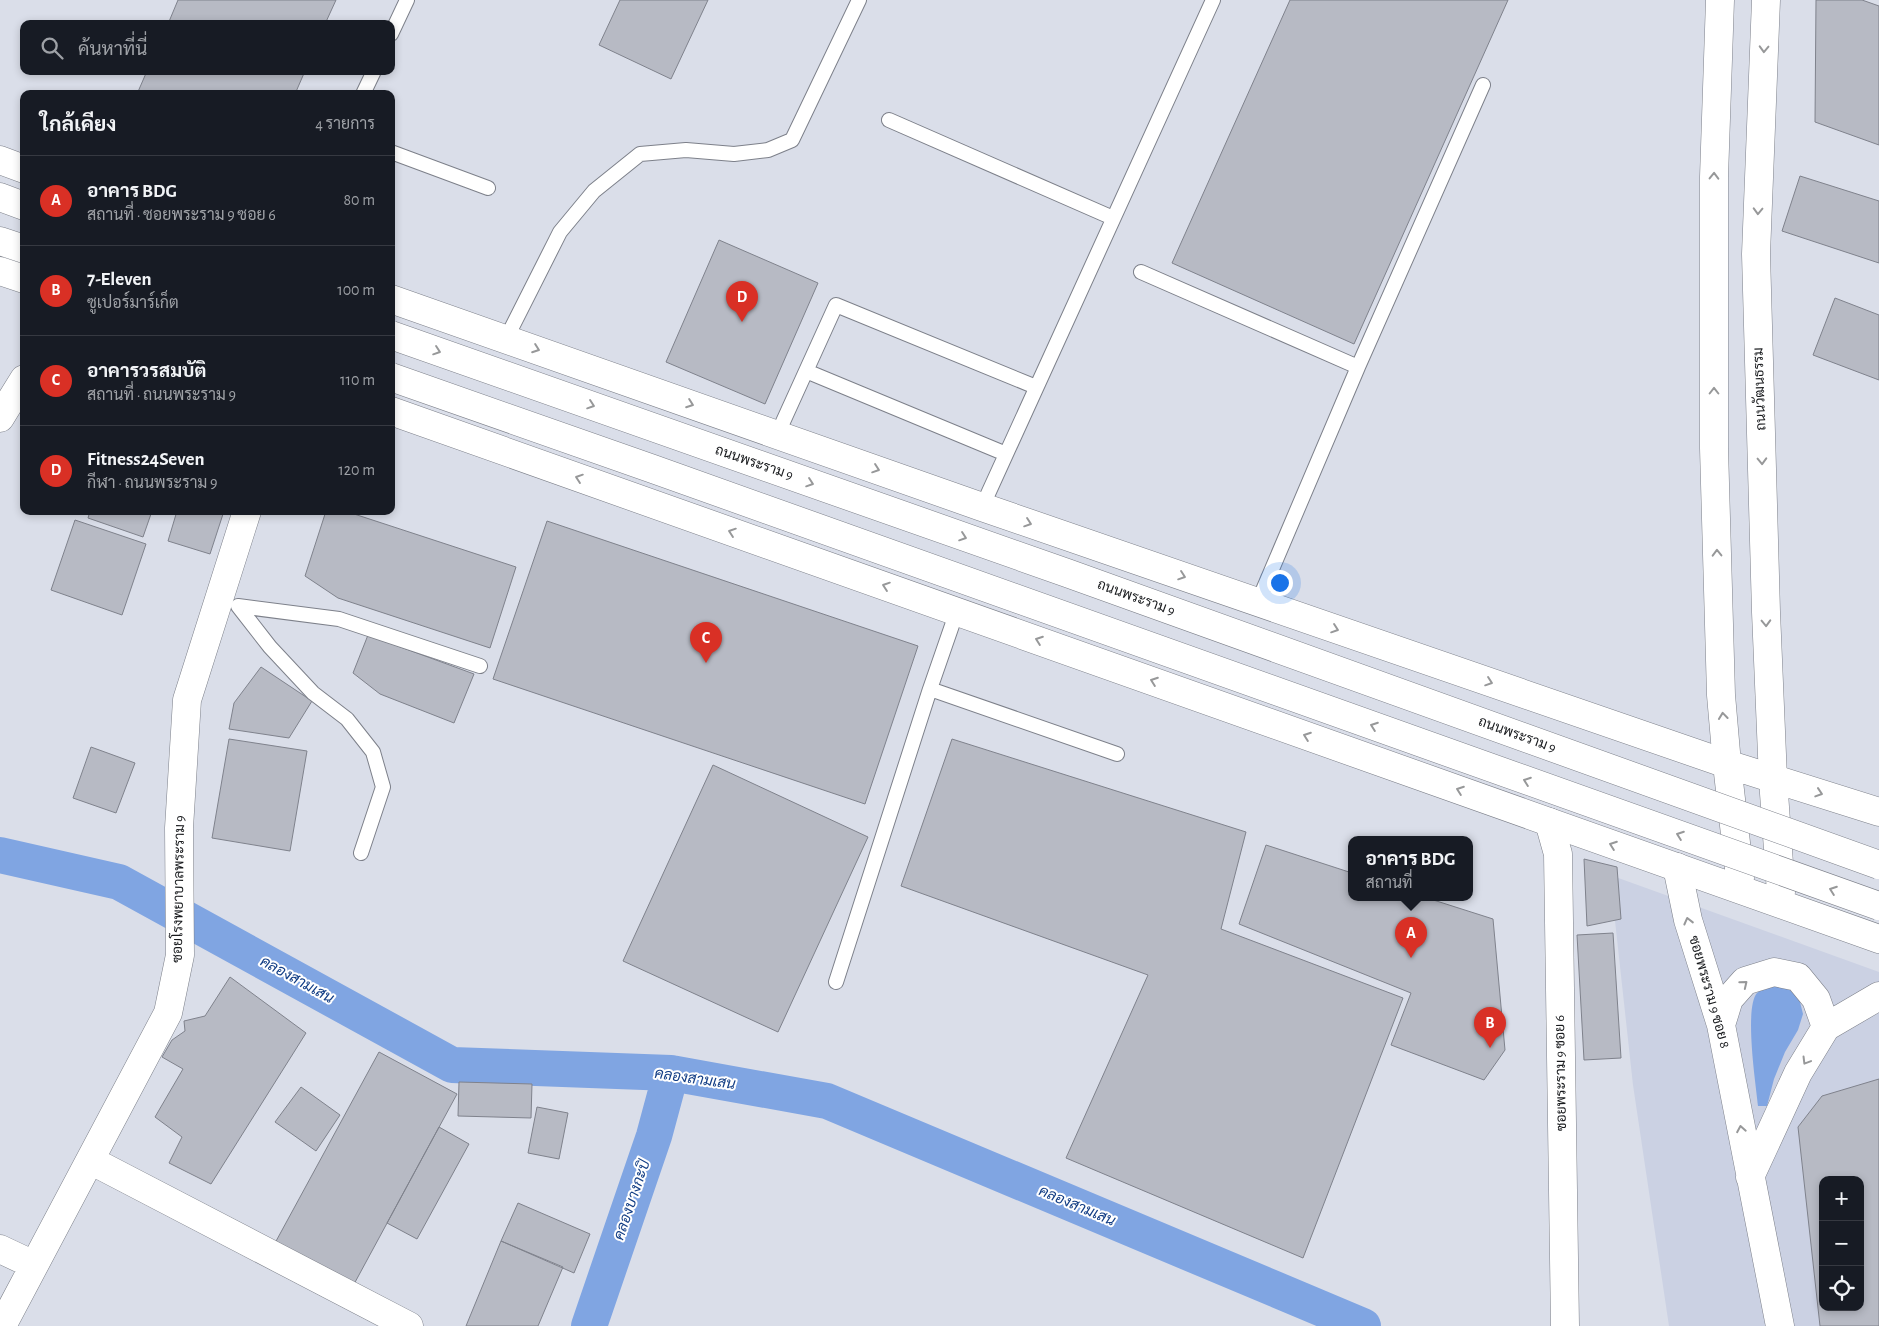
<!DOCTYPE html>
<html lang="th">
<meta charset="utf-8">
<style>
body{margin:0;font-family:"Alegreya Sans",Sarabun,sans-serif;background:#20242c;color:#f1f3f6}
.controls{position:absolute;right:15px;bottom:15px;display:grid;overflow:hidden;border-radius:10px;box-shadow:0 2px 8px #0003}
.controls button{width:45px;height:45px;display:grid;place-items:center;padding:0;border:0;border-bottom:1px solid #363941;background:#171b24;color:#f1f3f6;font:25px sans-serif}
.you{position:absolute;left:1279px;top:582px;width:18px;height:18px;margin:-12px;border:4px solid #fff;border-radius:50%;background:#1a73e8;box-shadow:0 0 0 8px #1a73e833}
.badge{display:grid;place-items:center;width:32px;height:32px;border-radius:50%;background:#d93025;color:#fff;font-size:16px;font-weight:700}
.pin{position:absolute;translate:-50% -41px;filter:drop-shadow(0 1px 2px #0008)}
.pin::after{content:'';position:absolute;top:26px;width:18px;height:15px;background:inherit;clip-path:polygon(0 0,100% 0,50% 100%)}
.popup{position:absolute;left:1348px;top:836px;width:125px;height:65px;box-sizing:border-box;display:grid;place-content:center;border-radius:10px;background:#171b24;filter:drop-shadow(0 1px 4px #0005);font-size:16px;white-space:nowrap;color:#9ea1a6}
.popup b{font-size:19px;color:#f1f3f6}
.popup::after{content:'';position:absolute;left:50%;top:100%;margin-left:-10px;border:10px solid transparent;border-top-color:#171b24}
.list{margin:0;padding:0;list-style:none}
h2{display:flex;justify-content:space-between;align-items:center;height:65px;margin:0;padding:0 20px;font-size:21px}
h2 small{font-size:16px;font-weight:400;color:#9ea1a6}
.list li{display:grid;grid-template-columns:32px 1fr auto;gap:15px;align-items:center;box-sizing:border-box;height:90px;padding:0 20px;border-top:1px solid #363941}
.list b{display:block;font-size:19px;white-space:nowrap}
.list p{margin:0;font-size:16px;white-space:nowrap;color:#9ea1a6}
.list em{font-size:16px;font-style:normal;color:#9ea1a6}
.icon{flex:none;width:28px;height:28px;fill:none;stroke:currentColor;stroke-width:2;stroke-linecap:round;stroke-linejoin:round}
.map{position:relative;flex:none;width:1879px;height:1326px;overflow:hidden}
.search{position:absolute;background:#171b24;box-shadow:0 2px 8px #0003;left:20px;top:20px;width:375px;height:55px;display:flex;align-items:center;gap:12px;box-sizing:border-box;padding:0 18px;border-radius:10px;color:#9ea1a6;font-size:19px}
.panel{position:absolute;background:#171b24;box-shadow:0 2px 8px #0003;left:20px;top:90px;width:375px;height:425px;border-radius:10px}
.map>svg:first-child{display:block}
.built{fill:#cbd1e3;fill-rule:evenodd}
.water{fill:#80a5e2}
.lines{fill:none;stroke-linecap:round;stroke-linejoin:round}
.canal{stroke:#80a5e2;stroke-width:36}
.building{fill:#b7bac4;stroke:#7f828c;fill-rule:evenodd}
.lane-casing{stroke:#7d808a;stroke-width:16}
.street-casing{stroke:#7d808a;stroke-width:29}
.secondary-casing{stroke:#7d808a;stroke-width:29}
.primary-casing{stroke:#7d808a;stroke-width:29}
.lane{stroke:#fff;stroke-width:14}
.street{stroke:#fff;stroke-width:28}
.secondary{stroke:#fff;stroke-width:28}
.primary{stroke:#fff;stroke-width:28}
.primary-bridge-casing{stroke:#7d808a;stroke-width:29;stroke-linecap:butt}
.primary-bridge{stroke:#fff;stroke-width:28}
.oneway{stroke:#979899}
.labels{text-anchor:middle;dominant-baseline:central;stroke-width:4;stroke-linejoin:round;paint-order:stroke}
.street-label{font-size:14px;fill:#181a1d;stroke:#fff}
.water-label{font-size:15px;font-style:italic;fill:#133e85;stroke:#fff}
</style>
<div class="map">
<svg width="1879" height="1326" viewBox="0 0 1879 1326">
<rect width="100%" height="100%" fill="#dadee9"/>
<path class="built" d="M1610 875 1879 972V1326H1669L1633 1085ZM1823 1180H1860V1307H1823Z"/>
<path class="water" d="M1771 985 1788 988 1799 998 1803 1014 1798 1030 1785 1052 1774 1079 1767 1106H1758C1756 1085 1744 1008 1757 993 1760 990 1767 987 1771 985Z"/>
<g class="lines">
<path class="canal" d="M0 855 119 882 452 1065 671 1073 827 1101 1363 1326
M589 1326 654 1136 671 1073"/>
</g>
<path class="building" d="M178 0H336L325 24H168Z
M620 0H708L671 79 599 45Z
M1290 0H1508L1354 344 1172 263Z
M1816 0H1862L1879 6V145L1815 122Z
M147 71H305L295 94H137Z
M1800 176 1879 201V263L1782 231Z
M719 240 818 283 765 404 666 362Z
M1835 298 1879 315V380L1813 355Z
M90 511H152L143 537 88 518Z
M177 511H224L210 554 168 541Z
M326 511H345L516 567 490 648 338 598 305 576Z
M75 520 146 544 122 615 51 590Z
M547 521 918 646 865 804 493 679Z
M368 635 474 674 454 723 380 694 353 673Z
M261 667 312 701 289 738 229 729 234 703Z
M229 739 307 751 290 851 212 838Z
M952 739 1246 832 1221 929 1403 998 1303 1258 1066 1158 1148 975 901 886Z
M91 747 135 763 116 813 73 798Z
M713 765 868 837 778 1032 623 961Z
M1266 845 1352 873V897H1424L1493 919 1505 1050 1484 1080 1391 1045 1411 993 1239 924Z
M1584 859 1617 867 1621 919 1587 926Z
M1613 933 1621 1058 1584 1060 1577 935Z
M230 977 306 1033 211 1184 169 1163 182 1137 155 1117 183 1069 162 1057 172 1040 185 1031 184 1021 205 1016Z
M379 1052 457 1094 353 1286 275 1243Z
M1879 1079V1326H1820L1798 1127 1822 1096ZM1823 1180H1860V1307H1823Z
M459 1082 532 1084 531 1118 458 1116Z
M301 1087 340 1115 316 1151 275 1122Z
M537 1107 568 1113 559 1159 528 1153Z
M439 1127 469 1144 417 1239 387 1223Z
M518 1203 590 1234 574 1273 501 1241Z
M501 1241 563 1267 538 1326H466Z"/>
<g class="lines">
<defs>
<path id="lane" d="M391 34 407 0
M363 94 374 71
M889 120 1113 218
M391 152 488 188
M1141 272 1358 367 1258 602
M506 339 560 232 594 191 640 154 686 150 734 154 768 150 792 140 859 0
M1358 367 1483 85
M806 371 1006 454
M777 435 836 305 1036 387
M982 507 1213 0
M957 611 930 689 1117 754
M361 853 383 787 373 752 347 719 313 693 270 647 238 606 339 619 480 666
M836 982 930 689"/>
<path id="street" d="M1549 822 1558 854 1565 1326
M1677 867 1688 920 1721 1025 1780 1326
M1721 1025 1729 999 1745 981 1774 972 1798 977 1816 999 1826 1027
M90 1160 409 1326
M1750 1177 1798 1073 1826 1027 1879 996
M0 1249 34 1265
M2 1326 168 1013 180 955 179 828 187 700 247 511"/>
<path id="secondary" d="M1720 0 1714 177V448L1721 695 1727 764
M1766 0 1756 254 1766 612 1773 779
M0 418 24 379"/>
<path id="primary" d="M0 160 24 169
M0 197 24 206
M0 241 24 249
M0 271 24 279
M391 299 982 507 1727 764 1879 812
M391 411 1879 939
M1727 764 1740 878
M1773 779 1781 892"/>
</defs>
<use href="#lane" class="lane-casing"/>
<use href="#street" class="street-casing"/>
<use href="#secondary" class="secondary-casing"/>
<use href="#primary" class="primary-casing"/>
<use href="#lane" class="lane"/>
<use href="#street" class="street"/>
<use href="#secondary" class="secondary"/>
<use href="#primary" class="primary"/>
<defs>
<path id="primary-bridge" d="M391 335 1067 573 1879 865
M391 377 653 469 1879 906"/>
</defs>
<use href="#primary-bridge" class="primary-bridge-casing"/>
<use href="#primary-bridge" class="primary-bridge"/>
</g>
<defs><path id="oneway-chevron" d="M-2-3.5L2.5 0L-2 3.5" fill="none" stroke-width="1.6" stroke-linecap="round" stroke-linejoin="round" transform="scale(1.25)"/></defs>
<g class="oneway">
<use href="#oneway-chevron" transform="translate(1764 49) rotate(92)"/>
<use href="#oneway-chevron" transform="translate(1714 176) rotate(-89)"/>
<use href="#oneway-chevron" transform="translate(1758 211) rotate(92)"/>
<use href="#oneway-chevron" transform="translate(536 349) rotate(20)"/>
<use href="#oneway-chevron" transform="translate(437 351) rotate(19)"/>
<use href="#oneway-chevron" transform="translate(1714 391) rotate(-90)"/>
<use href="#oneway-chevron" transform="translate(690 404) rotate(20)"/>
<use href="#oneway-chevron" transform="translate(591 405) rotate(19)"/>
<use href="#oneway-chevron" transform="translate(1762 461) rotate(88)"/>
<use href="#oneway-chevron" transform="translate(876 469) rotate(19)"/>
<use href="#oneway-chevron" transform="translate(579 478) rotate(-161)"/>
<use href="#oneway-chevron" transform="translate(810 483) rotate(19)"/>
<use href="#oneway-chevron" transform="translate(1028 523) rotate(19)"/>
<use href="#oneway-chevron" transform="translate(732 532) rotate(-161)"/>
<use href="#oneway-chevron" transform="translate(963 537) rotate(19)"/>
<use href="#oneway-chevron" transform="translate(1717 553) rotate(-91)"/>
<use href="#oneway-chevron" transform="translate(1182 576) rotate(19)"/>
<use href="#oneway-chevron" transform="translate(886 586) rotate(-161)"/>
<use href="#oneway-chevron" transform="translate(1766 623) rotate(88)"/>
<use href="#oneway-chevron" transform="translate(1335 629) rotate(19)"/>
<use href="#oneway-chevron" transform="translate(1039 640) rotate(-160)"/>
<use href="#oneway-chevron" transform="translate(1154 681) rotate(-160)"/>
<use href="#oneway-chevron" transform="translate(1489 682) rotate(19)"/>
<use href="#oneway-chevron" transform="translate(1723 716) rotate(-96)"/>
<use href="#oneway-chevron" transform="translate(1374 726) rotate(-160)"/>
<use href="#oneway-chevron" transform="translate(1307 736) rotate(-160)"/>
<use href="#oneway-chevron" transform="translate(1527 781) rotate(-160)"/>
<use href="#oneway-chevron" transform="translate(1460 790) rotate(-160)"/>
<use href="#oneway-chevron" transform="translate(1819 793) rotate(18)"/>
<use href="#oneway-chevron" transform="translate(1680 835) rotate(-160)"/>
<use href="#oneway-chevron" transform="translate(1613 845) rotate(-160)"/>
<use href="#oneway-chevron" transform="translate(1833 890) rotate(-160)"/>
<use href="#oneway-chevron" transform="translate(1688 921) rotate(-104)"/>
<use href="#oneway-chevron" transform="translate(1744 984) rotate(-39)"/>
<use href="#oneway-chevron" transform="translate(1806 1061) rotate(121)"/>
<use href="#oneway-chevron" transform="translate(1741 1129) rotate(-100)"/>
</g>
<g class="labels">
<g class="street-label">
<text transform="translate(1760 389) rotate(-92)">ถนนวัฒนธรรม</text>
<text transform="translate(754 463) rotate(19)">ถนนพระราม 9</text>
<text transform="translate(1136 598) rotate(20)">ถนนพระราม 9</text>
<text transform="translate(1517 735) rotate(20)">ถนนพระราม 9</text>
<text transform="translate(179 889) rotate(-89)">ซอยโรงพยาบาลพระราม 9</text>
<text transform="translate(1709 992) rotate(74)">ซอยพระราม 9 ซอย 8</text>
<text transform="translate(1561 1073) rotate(-91)">ซอยพระราม 9 ซอย 6</text>
</g>
<g class="water-label">
<text transform="translate(297 980) rotate(29)">คลองสามเสน</text>
<text transform="translate(695 1079) rotate(8)">คลองสามเสน</text>
<text transform="translate(632 1200) rotate(-71)">คลองบางกะปิ</text>
<text transform="translate(1077 1206) rotate(23)">คลองสามเสน</text>
</g>
</g>
</svg>
<div class="controls">
<button>+</button>
<button>−</button>
<button><svg class="icon" aria-label="locate" viewBox="0 0 24 24"><circle cx="12" cy="12" r="6"/><path d="M12 2v4M12 18v4M2 12h4M18 12h4"/></svg></button>
</div>
<div class="you"></div>
<div class="pin badge" style="left:1411px;top:958px">A</div>
<div class="popup"><b>อาคาร BDG</b>สถานที่</div>
<div class="pin badge" style="left:1490px;top:1048px">B</div>
<div class="pin badge" style="left:706px;top:663px">C</div>
<div class="pin badge" style="left:742px;top:322px">D</div>
<div class="search"><svg class="icon" aria-label="search" viewBox="0 0 24 24"><circle cx="10" cy="10" r="6"/><path d="M15 15l6 6"/></svg>ค้นหาที่นี่</div>
<section class="panel">
<h2>ใกล้เคียง<small>4 รายการ</small></h2>
<ul class="list">
<li><span class="badge">A</span><div><b>อาคาร BDG</b><p>สถานที่ · ซอยพระราม 9 ซอย 6</p></div><em>80 m</em></li>
<li><span class="badge">B</span><div><b>7-Eleven</b><p>ซูเปอร์มาร์เก็ต</p></div><em>100 m</em></li>
<li><span class="badge">C</span><div><b>อาคารวรสมบัติ</b><p>สถานที่ · ถนนพระราม 9</p></div><em>110 m</em></li>
<li><span class="badge">D</span><div><b>Fitness24Seven</b><p>กีฬา · ถนนพระราม 9</p></div><em>120 m</em></li>
</ul>
</section>
</div>
